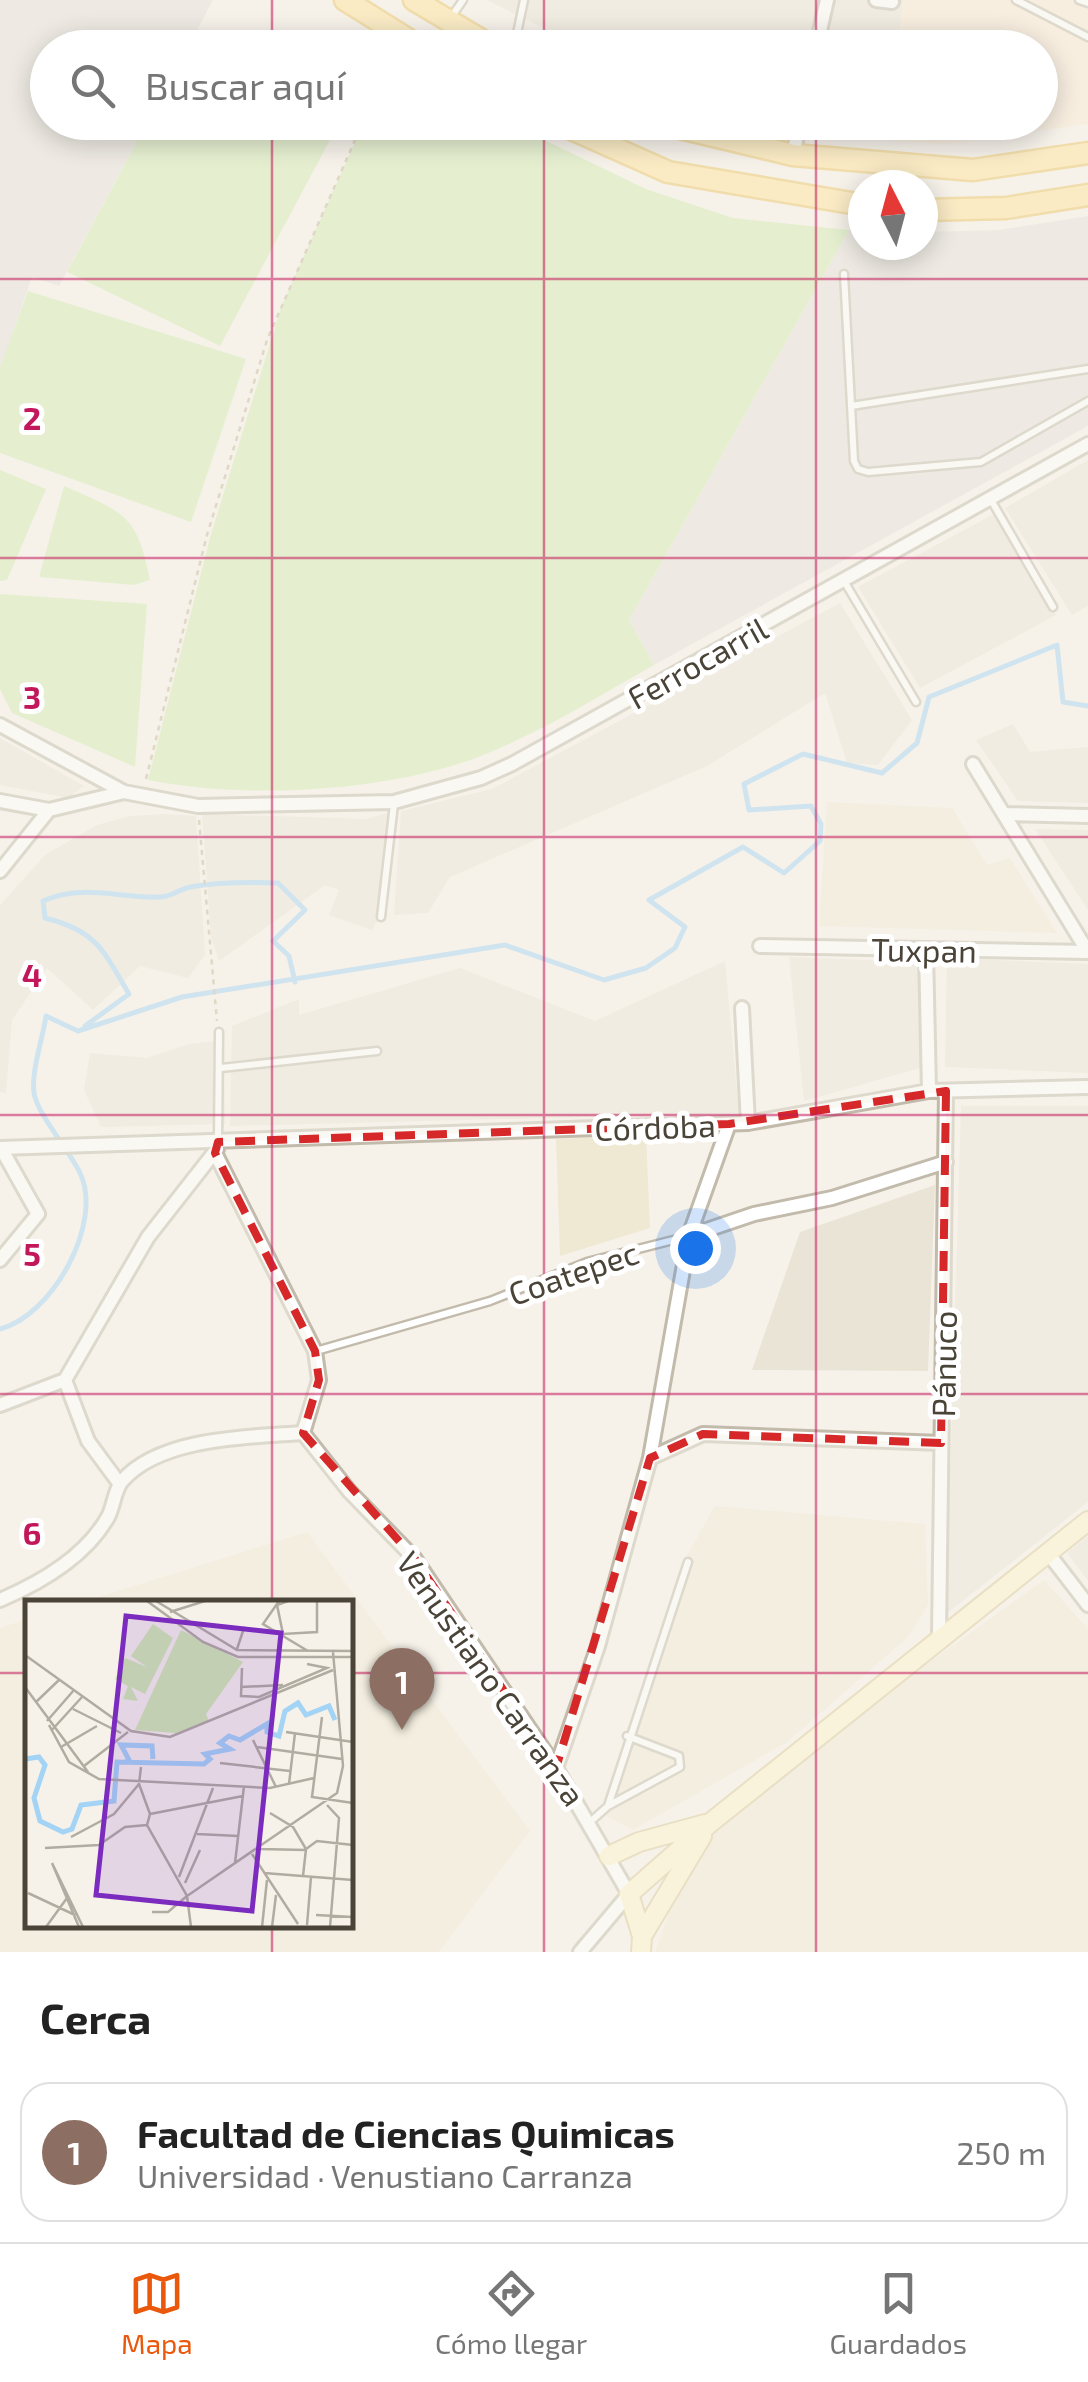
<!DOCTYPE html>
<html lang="es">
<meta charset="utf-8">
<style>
body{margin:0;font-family:"Exo 2",sans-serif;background:#f6f6f6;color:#222}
.compass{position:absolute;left:848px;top:170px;width:90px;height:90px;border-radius:50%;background:#fff;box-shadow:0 5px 25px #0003;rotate:354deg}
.you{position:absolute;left:695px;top:1248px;width:35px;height:35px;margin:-25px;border:8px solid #fff;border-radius:50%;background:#1a73e8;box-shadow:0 0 0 15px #1a73e833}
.badge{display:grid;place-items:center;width:65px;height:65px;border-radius:50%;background:#ea580c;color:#fff;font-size:32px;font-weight:700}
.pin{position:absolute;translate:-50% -82px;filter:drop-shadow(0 2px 5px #0008)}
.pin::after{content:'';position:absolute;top:52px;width:35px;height:30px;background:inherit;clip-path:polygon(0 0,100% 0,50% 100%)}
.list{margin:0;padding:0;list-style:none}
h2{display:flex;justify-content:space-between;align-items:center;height:130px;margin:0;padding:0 40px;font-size:42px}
h2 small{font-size:32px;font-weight:400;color:#767676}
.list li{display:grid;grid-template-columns:65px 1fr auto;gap:30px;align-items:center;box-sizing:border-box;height:140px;margin:0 20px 20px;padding:0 20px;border:2px solid #e0e0e0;border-radius:30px}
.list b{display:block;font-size:38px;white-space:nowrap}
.list p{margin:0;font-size:32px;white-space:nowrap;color:#767676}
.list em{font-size:32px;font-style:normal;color:#767676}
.icon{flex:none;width:55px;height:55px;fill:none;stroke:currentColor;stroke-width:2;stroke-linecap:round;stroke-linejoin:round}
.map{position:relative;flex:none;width:1088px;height:1952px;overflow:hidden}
.search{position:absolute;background:#fff;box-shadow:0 5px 25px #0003;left:30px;right:30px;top:30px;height:110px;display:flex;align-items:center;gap:25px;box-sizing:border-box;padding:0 35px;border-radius:55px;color:#767676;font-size:38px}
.sheet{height:290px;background:#fff}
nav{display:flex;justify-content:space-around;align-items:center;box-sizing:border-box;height:140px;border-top:2px solid #e0e0e0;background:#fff;font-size:28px;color:#767676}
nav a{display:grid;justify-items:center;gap:5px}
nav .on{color:#ea580c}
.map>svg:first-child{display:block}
.residential{fill:#eae4d7}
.commercial{fill:#f8e9d4}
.industrial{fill:#e5e1db}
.education{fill:#efe8d3}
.pitch{fill:#d0ecb1}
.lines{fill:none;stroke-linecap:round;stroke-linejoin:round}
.stream{stroke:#a3d3f5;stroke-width:5}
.service-casing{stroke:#c2baab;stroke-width:11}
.minor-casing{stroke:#c2baab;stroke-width:18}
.secondary-casing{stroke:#d8c797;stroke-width:22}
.primary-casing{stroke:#ebc462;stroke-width:25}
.path{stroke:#c5b79c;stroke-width:2.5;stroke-dasharray:5 5;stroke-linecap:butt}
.service{stroke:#fff;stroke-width:6}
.minor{stroke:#fff;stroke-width:12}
.secondary{stroke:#fff3ca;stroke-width:18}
.primary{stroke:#ffe399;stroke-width:20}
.marked{fill:none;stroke:#d62828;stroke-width:8;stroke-dasharray:20 12;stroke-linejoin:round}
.grid{fill:none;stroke:#c2185b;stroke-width:2.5;stroke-opacity:0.55}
.labels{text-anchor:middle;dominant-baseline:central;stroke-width:10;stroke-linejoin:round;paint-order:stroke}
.street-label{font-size:32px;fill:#4a4337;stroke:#fff}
.inset-river{fill:none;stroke:#a3d3f5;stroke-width:5}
.inset-road{fill:none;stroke:#b1aca2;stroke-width:2.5}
.view{fill:#7b2cbf;fill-opacity:0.15;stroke:#7b2cbf;stroke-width:5}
.inset-edge{fill:none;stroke:#4a4337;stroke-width:5}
.grid-label{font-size:32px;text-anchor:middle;font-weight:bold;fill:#c2185b;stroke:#fff;stroke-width:10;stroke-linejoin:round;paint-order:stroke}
</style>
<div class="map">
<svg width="1088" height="1952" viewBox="0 0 1088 1952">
<rect width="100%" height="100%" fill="#f6f2ea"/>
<path class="residential" d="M487 0H903L898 48 582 47Z
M784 123H889L887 140Z
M1088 460V606L1072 615 1005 508Z
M994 514 1056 615 920 688 858 587Z
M840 603 912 720 878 765 847 763 825 693 707 766 450 877 428 913 394 915 401 811 492 789Z
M1013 724 1030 752 1088 747V803L1018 801 976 740Z
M0 738 84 786 68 798 0 785Z
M391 812 384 909 372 930 329 915 339 890 325 885 219 961 211 937 202 814 366 819Z
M164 814 196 816 205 955 188 978 140 966 93 1010 47 968 12 1020 6 1093 0 1092V905L45 855 97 825 130 816Z
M1035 829 1088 830V910Z
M789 957 918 962 923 1067 804 1101Z
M947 958 1088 964V1073L945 1067Z
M725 961 739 1113 230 1126 232 1026 299 999V1015L460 968 595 1021Z
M224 1040 225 1124 101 1127 84 1090 90 1053 147 1058 189 1044Z
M961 1106H1088V1502L946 1614Z
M935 1185 928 1371 752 1370 800 1232Z
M1088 1536V1581L1067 1553Z"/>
<path class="commercial" d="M903 0H1088V124L945 144 887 140 889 123 1040 122V48L898 47Z"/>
<path class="industrial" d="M0 0H213L188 47 48 48V122L147 123 59 286 32 277 0 370Z
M1088 216V426L654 665 629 620 849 230H863V245H923V232L998 230Z"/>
<path class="education" d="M827 802 952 808 987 865 1010 858 1057 933 819 926Z
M646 1135 650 1228 560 1256 556 1139Z
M715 1506 925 1524 928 1605 907 1638 787 1742 633 1830 600 1812 680 1568Z
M307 1532 530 1831 439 1952H0V1628L27 1619 28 1924H350V1602H83Z
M1044 1580 1088 1629V1952H655L677 1892 706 1843 744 1795Z"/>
<path class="pitch" d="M364 122 509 123 646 189 733 218 849 230 629 620 654 665C599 696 545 730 486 754 392 792 247 800 148 780L211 534 282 305Z
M147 123H339L220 346 67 272Z
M28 291 246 359 191 522 0 453V367Z
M0 470 46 489 7 580 0 581Z
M64 486C123 512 137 513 150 580L134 585 39 577Z
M0 594 147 604 135 767 12 713 0 689Z"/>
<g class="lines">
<path class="stream" d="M85 1026 129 994C103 950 97 931 45 918L43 901C82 883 121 899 161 897 171 897 180 889 190 887 220 882 248 882 278 883L305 910 273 941 289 956 295 982
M0 1329C52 1316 104 1223 80 1173 70 1151 37 1114 34 1093 31 1071 43 1038 46 1016L78 1031 182 997 505 945 604 980 646 968 675 948 685 927 649 900 743 847 784 873 820 841 821 824 811 806 749 810 744 784 803 754 882 773 917 743 929 697 1057 645 1063 702 1088 706"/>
<defs>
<path id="service" d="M1016 0 1088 37
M1079 0 1088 3
M452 16 463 0
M514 48 524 0
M844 274 854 461 858 469 868 472 981 462 1088 401
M851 406 1088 369
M991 500 1053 607
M844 581 916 702
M381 917 394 804
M221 1068 377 1051
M218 1141 219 1032
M316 1351 490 1301 587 1262 689 1236
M608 1806 688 1562
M590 1822 608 1806 680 1767 679 1756 627 1736"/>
<path id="minor" d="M876 0 892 2
M816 48 827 0
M793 155 800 122
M0 725 124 792 198 806 394 802 481 778 512 764 1088 444
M973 764 1088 952
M0 801 49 810
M1004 814 1088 816
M0 871 49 810 124 792
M760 946 1088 952
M926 949 929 1091
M742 1008 748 1123
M0 1148 748 1123 929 1091 1088 1087
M215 1153 315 1351 319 1380 303 1433 349 1491 415 1559 556 1768 629 1894 580 1952
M689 1236 754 1214 832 1198 946 1162
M0 1260 38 1214 1 1148
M65 1380 88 1441 119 1483
M0 1405 65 1380 148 1237 217 1149
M650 1458 703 1434 941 1443
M1048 1553 1088 1605
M0 1600C40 1583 86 1556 108 1517 114 1506 114 1491 122 1481 160 1437 249 1437 303 1433
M939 1637 946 1091
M556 1768 598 1646 650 1458 689 1236 729 1124"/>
<path id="secondary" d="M609 1856 639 1842 705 1824
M642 1936 702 1836
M641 1952 642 1936 629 1894 710 1823 1088 1521"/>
<path id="primary" d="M345 0 422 48
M414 0 495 48
M556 122 668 172 863 205
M655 122 793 155 973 170 1088 153
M923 210 1006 208 1088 195"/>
</defs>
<use href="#service" class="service-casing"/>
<use href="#minor" class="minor-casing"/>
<use href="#secondary" class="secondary-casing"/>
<use href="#primary" class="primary-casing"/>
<path class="path" d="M146 779 207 535 267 340 363 122
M199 820 217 1021"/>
<use href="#service" class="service"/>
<use href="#minor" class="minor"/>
<use href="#secondary" class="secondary"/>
<use href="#primary" class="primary"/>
</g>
<path d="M0 0H1088V1952H0ZM946 1091 941 1443 703 1434 650 1458 556 1768 415 1559 303 1433 319 1380 315 1351 215 1153 218 1142 729 1124Z" fill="#f6f2ea" fill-opacity=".55" fill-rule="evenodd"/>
<path class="marked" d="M946 1091 941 1443 703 1434 650 1458 556 1768 415 1559 303 1433 319 1380 315 1351 215 1153 218 1142 729 1124Z"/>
<path class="grid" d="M272 0V48M544 0V48M816 0V48M272 122V1602M544 122V1952M816 122V1952M0 279H1088M0 558H1088M0 837H1088M0 1115H1088M0 1394H1088M0 1673H28M350 1673H1088M272 1924V1952"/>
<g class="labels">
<g class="street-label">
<text transform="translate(697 662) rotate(-29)">Ferrocarril</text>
<text transform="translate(924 949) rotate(1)">Tuxpan</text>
<text transform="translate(655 1126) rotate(-2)">Córdoba</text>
<text transform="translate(573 1272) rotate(-19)">Coatepec</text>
<text transform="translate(943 1364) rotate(-89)">Pánuco</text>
<text transform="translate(492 1678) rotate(55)">Venustiano Carranza</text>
</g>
</g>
<g transform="translate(25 1600)">
<rect width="328" height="328" fill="#f6f2ea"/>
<path d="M128 24 148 38 120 94 106 87 113 101 98 99 103 86 90 79 100 58 122 67 106 56ZM156 30 218 62 181 114 184 121 151 133 110 130Z" fill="#d0ecb1"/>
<path class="inset-river" d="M0 159 14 157 20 165 9 198 15 221 38 232 47 229 56 205 89 201 92 162 179 164 185 159 180 154 205 149 195 143 204 136 215 140 242 124V132L254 136 260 111 273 103 281 115 304 106 310 120M99 163 104 160 96 145 127 146 128 159"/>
<path class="inset-road" d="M122 1 178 42 213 57H328M131 1 212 50 328 51M254 1 238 24 283 51M263 1 252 5 258 34 292 32V1M145 12 180 1M212 49 219 28 228 30M0 55 106 131 145 137 308 70M217 68 216 96 234 97 302 68 282 64M0 87 63 172M216 87 258 85M11 102 34 80M48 109 96 133M297 117 287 197 328 203M22 121 49 90M24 125 44 162 74 179 245 188 289 178M26 131 57 97M261 132 328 142M228 140 251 187M36 147 72 126M232 147 317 159M195 163 265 171M59 166 103 132M114 184 125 214 122 225 162 296 143 312H127M264 184 270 133M302 205 314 218 305 327M245 213 268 227 281 249 278 276M125 214 218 196M172 234 213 236M46 237 89 214 114 184 116 167M20 248 74 245 100 227 122 225M234 249 281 250M281 249 292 241 328 245M227 254 273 324M210 263 219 186M239 273 328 280M154 277 188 188M160 283 175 250M3 293 50 315M291 315 328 317M282 325 286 277M21 327 42 298M54 327 27 263 58 327M166 327 162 296 312 193 318 166 308 52M237 327 242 280M247 327 251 295"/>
<path class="view" d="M101 16 256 33 227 311 71 295Z"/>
<rect width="328" height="328" class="inset-edge"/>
</g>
<g class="grid-label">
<text x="32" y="430">2</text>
<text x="32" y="709">3</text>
<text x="32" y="987">4</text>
<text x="32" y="1266">5</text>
<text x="32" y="1545">6</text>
</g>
</svg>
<svg class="compass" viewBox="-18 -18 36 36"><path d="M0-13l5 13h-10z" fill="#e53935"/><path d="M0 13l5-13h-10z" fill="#767676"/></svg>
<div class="you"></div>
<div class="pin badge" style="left:402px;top:1730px;background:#8d6e63">1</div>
<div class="search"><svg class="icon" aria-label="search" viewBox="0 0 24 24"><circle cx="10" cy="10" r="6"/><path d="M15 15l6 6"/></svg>Buscar aquí</div>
</div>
<section class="sheet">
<h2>Cerca<small></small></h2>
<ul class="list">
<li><span class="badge" style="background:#8d6e63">1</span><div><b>Facultad de Ciencias Quimicas</b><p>Universidad · Venustiano Carranza</p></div><em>250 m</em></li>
</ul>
</section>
<nav>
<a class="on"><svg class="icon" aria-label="map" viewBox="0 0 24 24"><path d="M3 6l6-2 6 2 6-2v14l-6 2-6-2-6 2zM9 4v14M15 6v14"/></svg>Mapa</a>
<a><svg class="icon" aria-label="directions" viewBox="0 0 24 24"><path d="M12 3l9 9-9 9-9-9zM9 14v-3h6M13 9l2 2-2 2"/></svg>Cómo llegar</a>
<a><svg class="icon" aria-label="saved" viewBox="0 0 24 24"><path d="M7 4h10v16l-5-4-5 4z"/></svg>Guardados</a>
</nav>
